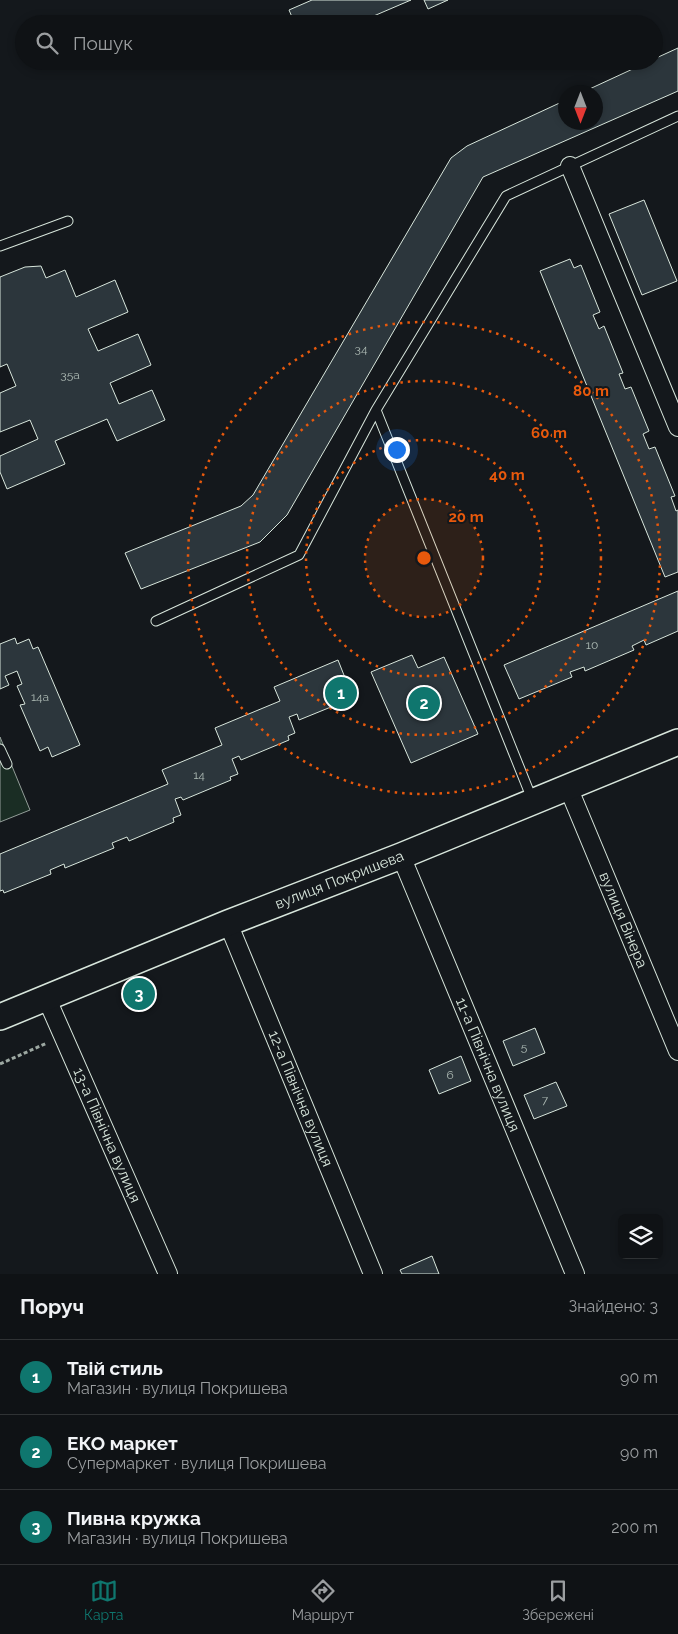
<!DOCTYPE html>
<html lang="uk">
<meta charset="utf-8">
<style>
body{margin:0;font-family:Raleway,sans-serif;background:#181b1e;color:#f1f3f6}
.controls{position:absolute;right:15px;bottom:15px;display:grid;overflow:hidden;border-radius:8px;box-shadow:0 2px 8px #0003}
.controls button{width:45px;height:45px;display:grid;place-items:center;padding:0;border:0;border-bottom:1px solid #2f3234;background:#0f1215;color:#f1f3f6;font:25px sans-serif}
.compass{position:absolute;left:558px;top:85px;width:45px;height:45px;border-radius:50%;background:#0f1215;box-shadow:0 2px 8px #0003;rotate:180deg}
.you{position:absolute;left:396px;top:449px;width:18px;height:18px;margin:-12px;border:4px solid #fff;border-radius:50%;background:#1a73e8;box-shadow:0 0 0 8px #1a73e833}
.badge{display:grid;place-items:center;width:32px;height:32px;border-radius:50%;background:#0f766e;color:#fff;font-size:16px;font-weight:700}
.pin{position:absolute;translate:-50% -50%;border:2px solid #fff;box-shadow:0 1px 5px #0006}
.list{margin:0;padding:0;list-style:none}
h2{display:flex;justify-content:space-between;align-items:center;height:65px;margin:0;padding:0 20px;font-size:21px}
h2 small{font-size:16px;font-weight:400;color:#9b9ea0}
.list li{display:grid;grid-template-columns:32px 1fr auto;gap:15px;align-items:center;box-sizing:border-box;height:75px;padding:0 20px;border-top:1px solid #2f3234}
.list b{display:block;font-size:19px;white-space:nowrap}
.list p{margin:0;font-size:16px;white-space:nowrap;color:#9b9ea0}
.list em{font-size:16px;font-style:normal;color:#9b9ea0}
.icon{flex:none;width:28px;height:28px;fill:none;stroke:currentColor;stroke-width:2;stroke-linecap:round;stroke-linejoin:round}
.map{position:relative;flex:none;width:678px;height:1274px;overflow:hidden}
.search{position:absolute;background:#0f1215;box-shadow:0 2px 8px #0003;left:15px;right:15px;top:15px;height:55px;display:flex;align-items:center;gap:12px;box-sizing:border-box;padding:0 18px;border-radius:28px;color:#9b9ea0;font-size:19px}
.sheet{height:290px;background:#0f1215}
nav{display:flex;justify-content:space-around;align-items:center;box-sizing:border-box;height:70px;border-top:1px solid #2f3234;background:#0f1215;font-size:14px;color:#9b9ea0}
nav a{display:grid;justify-items:center;gap:2px}
nav .on{color:#0f766e}
.map>svg:first-child{display:block}
.green{fill:#1a2d24;stroke:#939e99}
.building{fill:#2c363c;stroke:#d8e6dc}
.lines{fill:none;stroke-linecap:round;stroke-linejoin:round}
.lane-casing{stroke:#d8e6dc;stroke-width:11}
.street-casing{stroke:#d8e6dc;stroke-width:20}
.secondary-casing{stroke:#d8e6dc;stroke-width:28}
.path{stroke:#9da8a2;stroke-width:3;stroke-dasharray:4 2.5;stroke-linecap:butt}
.lane{stroke:#14181c;stroke-width:9}
.street{stroke:#14181c;stroke-width:18}
.secondary{stroke:#14181c;stroke-width:25}
.ring{fill:none;stroke:#e8590c;stroke-width:2.5;stroke-dasharray:2.5 5}
.labels{text-anchor:middle;dominant-baseline:central;stroke-width:4;stroke-linejoin:round;paint-order:stroke}
.number-label{font-size:12px;fill:#adbab4}
.street-label{font-size:15px;fill:#d8e6dc;stroke:#14181c}
.centre{fill:#e8590c;stroke:#14181c;stroke-width:2.5}
.ring-label{font-size:15px;text-anchor:middle;font-weight:bold;fill:#e8590c;stroke:#14181c;stroke-width:4;stroke-linejoin:round;paint-order:stroke}
</style>
<div class="map">
<svg width="678" height="1274" viewBox="0 0 678 1274">
<rect width="100%" height="100%" fill="#14181c"/>
<path class="green" d="M0 737 30 810 0 822Z"/>
<path class="building" d="M312 0H411L355 24H295L289 10Z
M424 0H448L428 9Z
M678 48V91L483 177 287 515 260 542 141 589 125 553 241 506 253 495 451 158 467 146 566 100V122H596V92H583L650 61H654V59Z
M644 200 677 281 642 295 609 214Z
M570 259 574 268 581 265 600 312 593 315 599 329 604 326 623 373 619 374 625 389 631 387 649 431 643 434 649 449 655 447 675 496 671 497 676 511 678 510V572L665 577 540 271Z
M41 266 46 278 65 270 76 297 115 280 128 312 88 329 98 351 138 334 151 365 110 383 119 404 152 390 165 420 117 441 107 419 55 441 65 464 7 489 0 472V456L38 439 30 420 0 432V393L16 386 7 364 0 367V277L25 267Z
M678 591V631L646 645 644 640 632 646 634 650 585 671 584 667 570 672 572 677 519 699 504 665Z
M15 638 17 644 29 639 33 649 38 647 80 745 52 757 48 747 40 751 20 705 25 704 17 686 22 684 17 671 5 676 9 685 0 689V644Z
M412 655 418 668 444 657 478 734 411 763 371 672Z
M338 660 353 698 299 720 297 714 289 717 295 733 288 736 289 740 241 760 239 756 232 759 238 774 230 777 231 780 183 800 181 797 175 799 181 815 173 818 174 822 129 841 127 837 112 843 114 848 65 868 64 864 50 870 51 874 4 893 3 890 0 891V854L168 784 162 770 222 745 215 728 280 701 274 687Z
M535 1028 545 1053 513 1066 503 1041Z
M461 1056 471 1081 439 1094 429 1070Z
M556 1082 567 1106 534 1119 524 1095Z
M432 1256 439 1274H402L400 1270Z"/>
<g class="lines">
<defs>
<path id="lane" d="M0 246 68 221
M376 410 532 799
M156 621 299 555 376 410 506 196 678 116
M0 749 7 764"/>
<g id="street">
<path d="M570 166 678 427"/>
<path id="s1" d="M568 787 678 1051"/>
<path id="s2" d="M401 856 575 1274"/>
<path id="s3" d="M228 923 373 1274"/>
<path id="s4" d="M46 997 168 1274"/>
</g>
<g id="secondary">
<path id="s5" d="M0 1017 228 923 401 856 678 742"/>
</g>
</defs>
<use href="#lane" class="lane-casing"/>
<use href="#street" class="street-casing"/>
<use href="#secondary" class="secondary-casing"/>
<path class="path" d="M0 1064 47 1043"/>
<use href="#lane" class="lane"/>
<use href="#street" class="street"/>
<use href="#secondary" class="secondary"/>
</g>
<circle cx="424" cy="558" r="59" fill="#e8590c" fill-opacity=".12"/>
<g class="ring">
<circle cx="424" cy="558" r="59"/>
<circle cx="424" cy="558" r="118"/>
<circle cx="424" cy="558" r="177"/>
<circle cx="424" cy="558" r="236"/>
</g>
<g class="labels">
<g class="number-label">
<text x="361" y="349">34</text>
<text x="70" y="375">35а</text>
<text x="592" y="645">10</text>
<text x="40" y="697">14а</text>
<text x="199" y="775">14</text>
<text x="524" y="1047">5</text>
<text x="450" y="1075">6</text>
<text x="545" y="1100">7</text>
</g>
<g class="street-label">
<text stroke="none"><textPath href="#s5" startOffset="366">вулиця Покришева</textPath></text>
<text stroke="none"><textPath href="#s1" startOffset="144">вулиця Вінера</textPath></text>
<text stroke="none"><textPath href="#s2" startOffset="226">11-а Північна вулиця</textPath></text>
<text stroke="none"><textPath href="#s3" startOffset="190">12-а Північна вулиця</textPath></text>
<text stroke="none"><textPath href="#s4" startOffset="151">13-а Північна вулиця</textPath></text>
</g>
</g>
<circle cx="424" cy="558" r="8" class="centre"/>
<g class="ring-label">
<text x="591" y="396">80 m</text>
<text x="549" y="438">60 m</text>
<text x="507" y="480">40 m</text>
<text x="466" y="522">20 m</text>
</g>
</svg>
<div class="controls">
<button><svg class="icon" aria-label="layers" viewBox="0 0 24 24"><path d="M12 4l9 5-9 5-9-5zM3 14l9 5 9-5"/></svg></button>
</div>
<svg class="compass" viewBox="-18 -18 36 36"><path d="M0-13l5 13h-10z" fill="#e53935"/><path d="M0 13l5-13h-10z" fill="#9b9ea0"/></svg>
<div class="you"></div>
<div class="pin badge" style="left:341px;top:693px">1</div>
<div class="pin badge" style="left:424px;top:703px">2</div>
<div class="pin badge" style="left:139px;top:994px">3</div>
<div class="search"><svg class="icon" aria-label="search" viewBox="0 0 24 24"><circle cx="10" cy="10" r="6"/><path d="M15 15l6 6"/></svg>Пошук</div>
</div>
<section class="sheet">
<h2>Поруч<small>Знайдено: 3</small></h2>
<ul class="list">
<li><span class="badge">1</span><div><b>Твій стиль</b><p>Магазин · вулиця Покришева</p></div><em>90 m</em></li>
<li><span class="badge">2</span><div><b>ЕКО маркет</b><p>Супермаркет · вулиця Покришева</p></div><em>90 m</em></li>
<li><span class="badge">3</span><div><b>Пивна кружка</b><p>Магазин · вулиця Покришева</p></div><em>200 m</em></li>
</ul>
</section>
<nav>
<a class="on"><svg class="icon" aria-label="map" viewBox="0 0 24 24"><path d="M3 6l6-2 6 2 6-2v14l-6 2-6-2-6 2zM9 4v14M15 6v14"/></svg>Карта</a>
<a><svg class="icon" aria-label="directions" viewBox="0 0 24 24"><path d="M12 3l9 9-9 9-9-9zM9 14v-3h6M13 9l2 2-2 2"/></svg>Маршрут</a>
<a><svg class="icon" aria-label="saved" viewBox="0 0 24 24"><path d="M7 4h10v16l-5-4-5 4z"/></svg>Збережені</a>
</nav>
